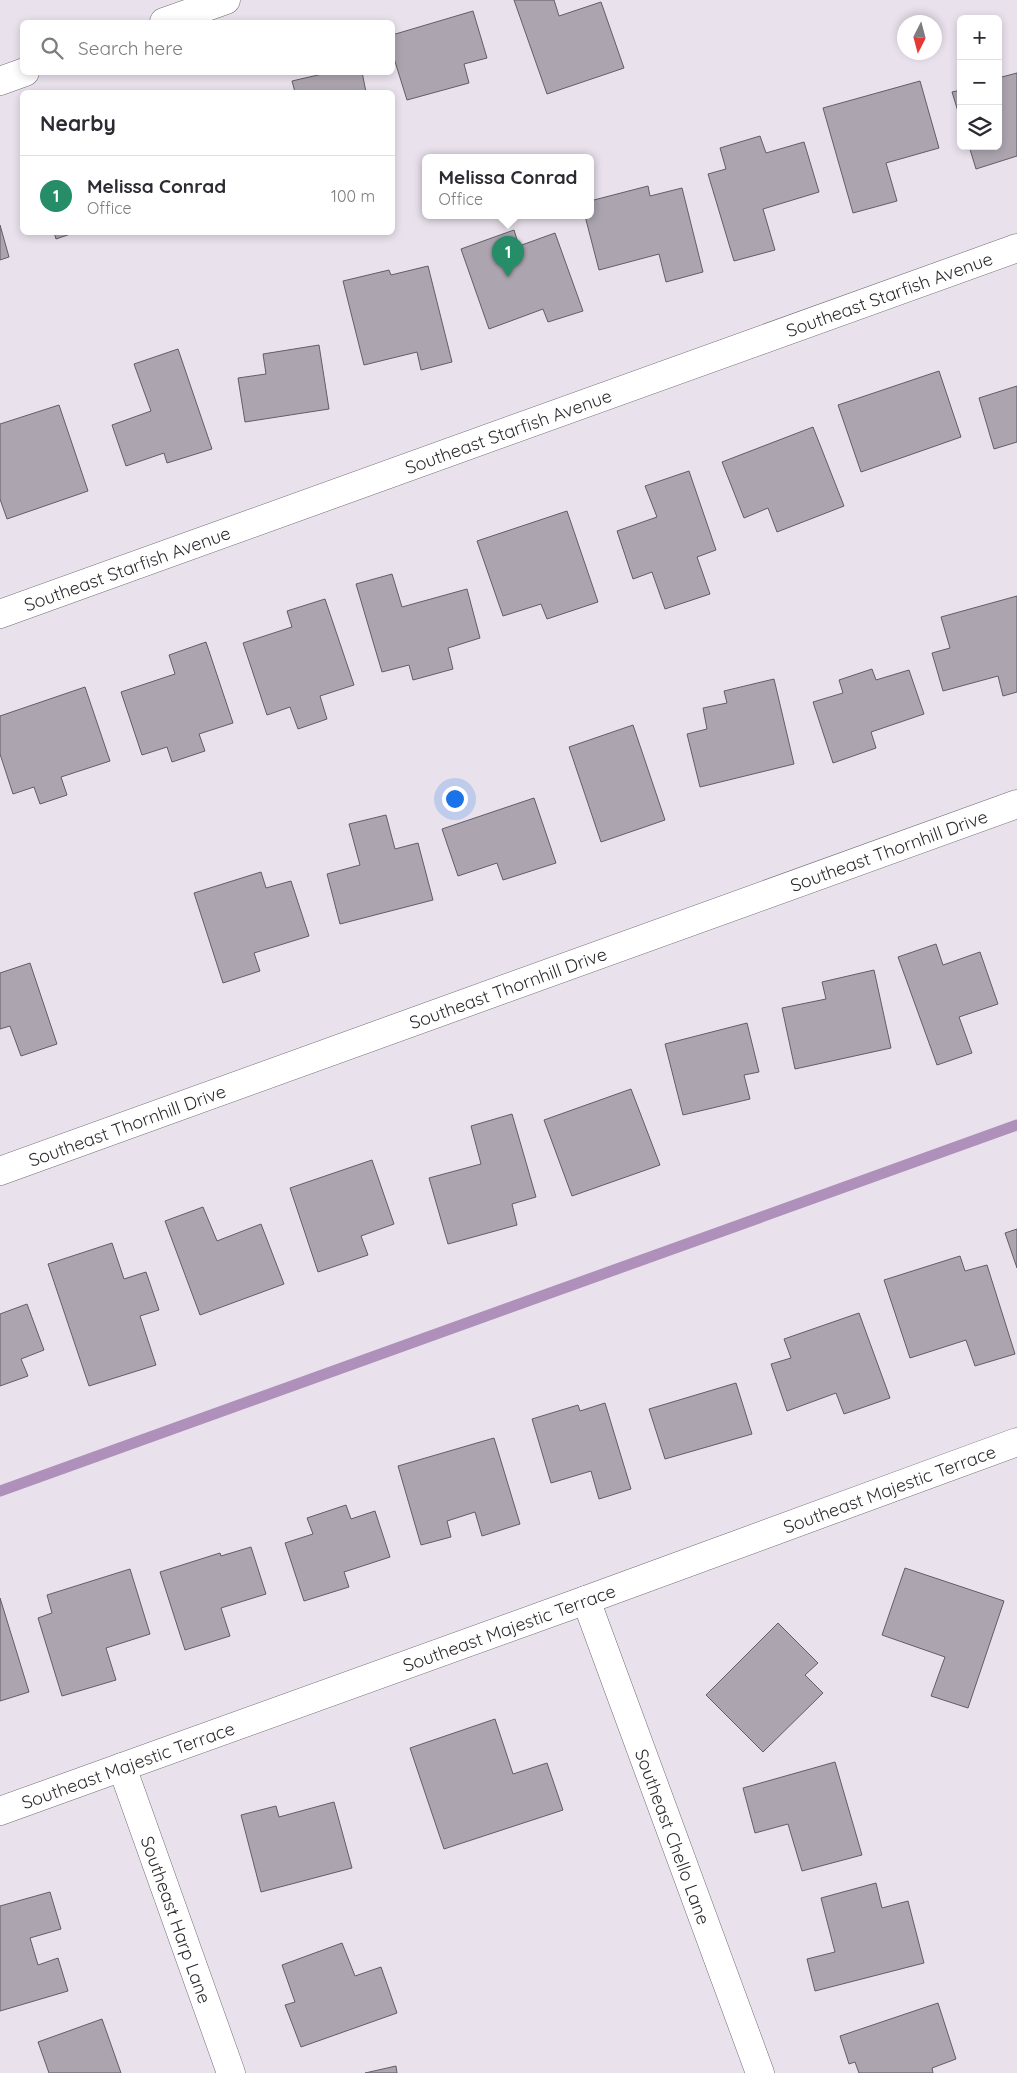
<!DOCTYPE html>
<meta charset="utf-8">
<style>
body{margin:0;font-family:Quicksand,sans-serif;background:#f7f7f7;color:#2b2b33}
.controls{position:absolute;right:15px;top:15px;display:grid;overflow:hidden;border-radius:8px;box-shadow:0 2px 8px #0003}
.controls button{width:45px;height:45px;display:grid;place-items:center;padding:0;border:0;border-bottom:1px solid #e1e1e2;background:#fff;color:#2b2b33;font:25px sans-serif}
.compass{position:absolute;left:897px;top:15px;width:45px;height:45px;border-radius:50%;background:#fff;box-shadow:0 2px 8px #0003;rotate:186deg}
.you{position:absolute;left:454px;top:798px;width:18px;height:18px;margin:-12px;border:4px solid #fff;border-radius:50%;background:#1a73e8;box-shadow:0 0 0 8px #1a73e833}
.badge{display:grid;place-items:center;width:32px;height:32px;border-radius:50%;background:#268d69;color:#fff;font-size:16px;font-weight:700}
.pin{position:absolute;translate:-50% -41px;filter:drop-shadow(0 1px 2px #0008)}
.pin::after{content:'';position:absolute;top:26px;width:18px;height:15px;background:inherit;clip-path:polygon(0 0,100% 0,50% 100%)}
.popup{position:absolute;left:422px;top:154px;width:172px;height:65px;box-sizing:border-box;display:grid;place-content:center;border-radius:8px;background:#fff;filter:drop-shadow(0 1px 4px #0005);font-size:16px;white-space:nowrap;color:#7c7c81}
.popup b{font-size:19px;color:#2b2b33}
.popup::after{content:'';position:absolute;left:50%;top:100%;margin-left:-10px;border:10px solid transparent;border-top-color:#fff}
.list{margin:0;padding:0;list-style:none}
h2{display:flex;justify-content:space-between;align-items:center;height:65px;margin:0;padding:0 20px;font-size:21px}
h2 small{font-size:16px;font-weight:400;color:#7c7c81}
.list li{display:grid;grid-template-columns:32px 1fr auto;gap:15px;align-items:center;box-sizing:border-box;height:80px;padding:0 20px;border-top:1px solid #e1e1e2}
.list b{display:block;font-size:19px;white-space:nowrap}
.list p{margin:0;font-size:16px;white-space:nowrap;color:#7c7c81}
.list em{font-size:16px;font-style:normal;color:#7c7c81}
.icon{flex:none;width:28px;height:28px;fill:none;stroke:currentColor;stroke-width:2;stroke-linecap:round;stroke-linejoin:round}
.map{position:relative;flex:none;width:1017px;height:2073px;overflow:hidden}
.search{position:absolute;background:#fff;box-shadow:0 2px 8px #0003;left:20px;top:20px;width:375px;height:55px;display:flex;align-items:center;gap:12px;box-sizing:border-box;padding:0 18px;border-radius:8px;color:#7c7c81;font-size:19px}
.panel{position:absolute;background:#fff;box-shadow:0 2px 8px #0003;left:20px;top:90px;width:375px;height:145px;border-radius:8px}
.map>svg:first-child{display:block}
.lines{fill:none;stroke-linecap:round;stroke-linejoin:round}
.stream{stroke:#ae90bb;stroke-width:11}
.building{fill:#aca5b0;stroke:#635d66}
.minor-casing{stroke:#736d76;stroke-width:29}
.minor{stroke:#fff;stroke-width:28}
.labels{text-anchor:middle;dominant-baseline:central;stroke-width:4.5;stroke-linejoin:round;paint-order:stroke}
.street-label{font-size:18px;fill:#2d2a2e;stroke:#fff}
</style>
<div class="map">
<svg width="1017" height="2073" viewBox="0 0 1017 2073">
<rect width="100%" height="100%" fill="#e9e1ec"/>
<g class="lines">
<path class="stream" d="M0 1491 1017 1125"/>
</g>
<path class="building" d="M514 0H554L559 16 601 2 624 68 547 94Z
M473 11 487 58 464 64 469 83 407 100 392 52V35Z
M331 72H362L366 92H295L292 81Z
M1017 73V156L976 169 969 146H998V78Z
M920 81 939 148 886 163 897 201 853 213 823 108Z
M961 90V121L952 92Z
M760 136 766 153 804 142 819 192 763 209 775 250 734 261 708 174 726 169 720 148Z
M648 186 650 196 682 188 703 272 666 282 659 254 599 270 585 216H590V201Z
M0 225 9 257 0 260Z
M514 230 519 246 555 233 583 311 548 322 543 309 489 329 461 249Z
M54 232H76L56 239Z
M428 266 452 362 421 370 417 352 364 365 343 281 389 270 391 275Z
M319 345 329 409 245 422 238 378 266 374 263 354Z
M178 349 212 449 167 463 164 453 126 466 112 425 151 411 134 364Z
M939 371 961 437 861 472 838 405Z
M1017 386V442L994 449 979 398Z
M59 405 88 491 7 519 0 499V424Z
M813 427 844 506 777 532 768 508 744 518 722 462Z
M689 471 716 550 697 557 710 594 665 609 652 572 633 579 617 531 657 517 645 486Z
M567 511 598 602 547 619 541 604 503 616 477 541Z
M392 574 402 607 467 589 480 638 448 648 453 669 413 680 409 665 382 672 356 584Z
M1017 596V692L1003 696 998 676 943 691 932 653 950 648 941 617Z
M325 599 354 685 320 696 327 719 298 729 290 707 267 715 243 643 292 627 287 611Z
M206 642 233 723 199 734 205 751 172 762 167 747 142 755 121 692 175 674 169 655Z
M872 669 876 680 909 670 924 714 871 732 876 748 833 763 813 702 843 693 839 680Z
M774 679 794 764 700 787 687 734 707 729 703 708 727 703 724 691Z
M85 687 110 761 61 777 67 795 40 804 34 787 13 794 0 754V716Z
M633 725 665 820 601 842 569 747Z
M534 798 556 863 503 880 497 863 458 876 442 829Z
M386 815 395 849 418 843 433 900 340 924 327 874 360 865 349 824Z
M261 872 266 888 291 881 309 936 254 953 260 971 223 983 194 893Z
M936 944 943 965 980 952 998 1004 959 1017 972 1053 937 1065 898 957Z
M30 963 57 1044 21 1056 10 1026 0 1029V973Z
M874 970 891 1048 795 1069 782 1008 826 999 822 982Z
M747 1023 759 1072 744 1075 750 1099 683 1115 665 1044Z
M631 1089 660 1165 572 1196 544 1120Z
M512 1114 536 1197 512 1204 517 1225 448 1244 429 1178 481 1164 471 1126Z
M372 1160 394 1224 361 1236 368 1255 318 1272 290 1188Z
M203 1207 217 1241 261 1224 284 1284 200 1315 165 1221Z
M1017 1229V1268L1005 1233Z
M112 1243 124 1279 146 1272 159 1310 140 1316 156 1365 89 1386 48 1264Z
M960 1256 965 1271 987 1265 1015 1354 975 1366 966 1340 910 1358 884 1280Z
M27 1304 44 1350 21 1359 28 1376 0 1386V1314Z
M859 1313 890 1398 844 1414 836 1393 787 1411 771 1364 791 1358 784 1339Z
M736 1383 752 1434 665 1459 649 1409Z
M605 1403 631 1489 599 1499 591 1471 551 1483 532 1419 578 1405 580 1411Z
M494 1438 520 1524 482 1536 475 1512 447 1521 451 1537 421 1545 398 1466Z
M346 1505 351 1519 375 1511 390 1557 344 1572 349 1587 304 1601 285 1543 313 1534 307 1518Z
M251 1547 266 1594 221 1608 230 1636 185 1650 160 1572 220 1553 221 1556Z
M905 1568 1004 1601 968 1708 931 1696 945 1657 882 1635Z
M130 1569 150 1634 106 1648 116 1680 62 1696 38 1618 52 1613 47 1595Z
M0 1598 29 1692 0 1701Z
M778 1623 818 1663 805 1675 823 1693 763 1752 706 1695Z
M495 1719 513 1774 547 1763 563 1810 444 1849 410 1748Z
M835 1762 862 1855 802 1871 788 1824 755 1833 743 1788Z
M334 1802 352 1868 261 1892 241 1815 276 1806 279 1817Z
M876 1883 882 1908 908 1901 924 1963 815 1991 807 1959 835 1952 821 1898Z
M50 1892 61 1929 30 1938 38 1965 58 1958 68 1991 0 2011V1906Z
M342 1943 355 1976 381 1967 397 2013 301 2047 285 2005 295 2002 282 1965Z
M938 2003 956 2059 932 2068 933 2073H859L855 2062 849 2064 840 2036Z
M102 2019 121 2073H49L38 2042Z
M396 2066 397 2073H365Z"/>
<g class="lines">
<defs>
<g id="minor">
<path d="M164 22 226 0"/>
<path d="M0 81 25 72"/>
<path id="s1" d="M0 614 1017 248"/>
<path id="s2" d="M0 1171 1017 804"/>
<path id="s3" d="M586 1600 760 2073"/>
<path id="s4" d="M122 1767 231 2073"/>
<path id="s5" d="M0 1811 586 1600 1017 1442"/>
</g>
</defs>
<use href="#minor" class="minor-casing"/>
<use href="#minor" class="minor"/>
</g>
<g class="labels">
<g class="street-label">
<text stroke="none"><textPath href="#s1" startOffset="945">Southeast Starfish Avenue</textPath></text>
<text stroke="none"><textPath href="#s1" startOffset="540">Southeast Starfish Avenue</textPath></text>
<text stroke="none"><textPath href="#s1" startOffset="135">Southeast Starfish Avenue</textPath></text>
<text stroke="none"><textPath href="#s2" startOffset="945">Southeast Thornhill Drive</textPath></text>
<text stroke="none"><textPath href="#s2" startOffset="540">Southeast Thornhill Drive</textPath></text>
<text stroke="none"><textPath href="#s2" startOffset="135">Southeast Thornhill Drive</textPath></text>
<text stroke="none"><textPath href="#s5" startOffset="946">Southeast Majestic Terrace</textPath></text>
<text stroke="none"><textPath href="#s5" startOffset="541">Southeast Majestic Terrace</textPath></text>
<text stroke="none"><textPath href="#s5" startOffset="136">Southeast Majestic Terrace</textPath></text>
<text stroke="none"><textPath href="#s3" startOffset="252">Southeast Chello Lane</textPath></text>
<text stroke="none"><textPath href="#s4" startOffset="162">Southeast Harp Lane</textPath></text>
</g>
</g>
</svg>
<div class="controls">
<button>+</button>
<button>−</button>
<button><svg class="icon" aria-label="layers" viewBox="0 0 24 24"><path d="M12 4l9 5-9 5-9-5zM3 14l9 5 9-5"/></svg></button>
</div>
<svg class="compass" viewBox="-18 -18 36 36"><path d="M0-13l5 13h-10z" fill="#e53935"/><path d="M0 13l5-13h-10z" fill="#7c7c81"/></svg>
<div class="you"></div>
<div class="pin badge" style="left:508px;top:277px">1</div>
<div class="popup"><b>Melissa Conrad</b>Office</div>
<div class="search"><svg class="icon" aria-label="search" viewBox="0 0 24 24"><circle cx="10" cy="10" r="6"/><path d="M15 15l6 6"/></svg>Search here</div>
<section class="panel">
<h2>Nearby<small></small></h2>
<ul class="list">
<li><span class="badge">1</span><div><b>Melissa Conrad</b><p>Office</p></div><em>100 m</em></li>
</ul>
</section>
</div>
